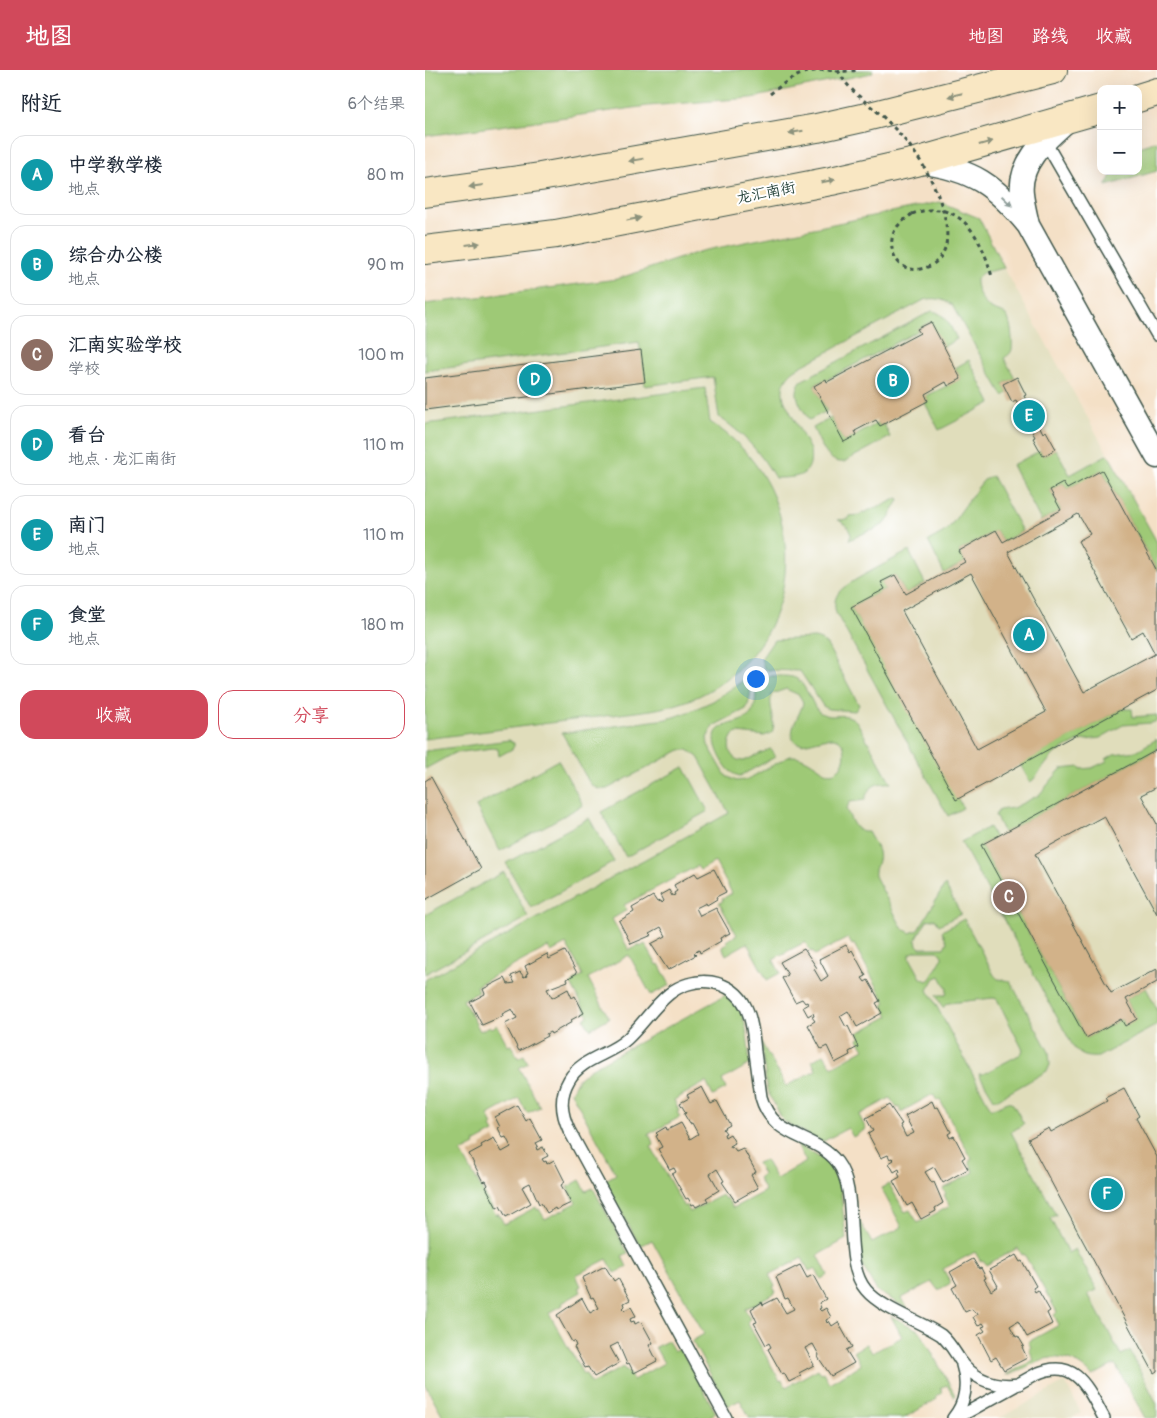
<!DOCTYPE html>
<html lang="zh">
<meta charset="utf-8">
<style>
body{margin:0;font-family:Pangolin,"LXGW WenKai TC",sans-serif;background:#f6f6f7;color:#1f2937}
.controls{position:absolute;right:15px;top:15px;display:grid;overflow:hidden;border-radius:10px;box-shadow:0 5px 20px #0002}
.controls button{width:45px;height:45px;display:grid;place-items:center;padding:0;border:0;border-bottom:1px solid #e0e1e3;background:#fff;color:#1f2937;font:25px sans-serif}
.you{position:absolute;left:330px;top:608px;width:18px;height:18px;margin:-12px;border:4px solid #fff;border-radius:50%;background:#1a73e8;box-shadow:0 0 0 8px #1a73e833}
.badge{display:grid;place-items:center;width:32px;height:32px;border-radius:50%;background:#d1495b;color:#fff;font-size:16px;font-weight:700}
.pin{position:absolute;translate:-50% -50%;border:2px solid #fff;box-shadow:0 1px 5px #0006}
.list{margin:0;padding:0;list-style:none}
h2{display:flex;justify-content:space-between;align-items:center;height:65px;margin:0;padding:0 20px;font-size:21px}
h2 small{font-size:16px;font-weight:400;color:#747a83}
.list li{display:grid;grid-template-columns:32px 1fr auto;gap:15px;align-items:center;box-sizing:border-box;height:80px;margin:0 10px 10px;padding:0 10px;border:1px solid #e0e1e3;border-radius:15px}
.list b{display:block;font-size:19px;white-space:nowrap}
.list p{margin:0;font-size:16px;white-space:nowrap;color:#747a83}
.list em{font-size:16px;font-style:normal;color:#747a83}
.actions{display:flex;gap:10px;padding:15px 20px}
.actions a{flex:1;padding:11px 0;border:1px solid #d1495b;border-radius:15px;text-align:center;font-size:18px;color:#d1495b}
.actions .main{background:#d1495b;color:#fff}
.map{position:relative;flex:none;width:732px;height:1348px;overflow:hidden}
header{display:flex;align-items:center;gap:30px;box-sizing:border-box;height:70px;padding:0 25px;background:#d1495b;color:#fff}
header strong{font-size:24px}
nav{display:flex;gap:28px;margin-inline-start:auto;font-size:18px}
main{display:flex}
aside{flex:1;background:#fff}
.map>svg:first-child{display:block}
.built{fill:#e0ddbb}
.grass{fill:#9ec976;stroke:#5e8355;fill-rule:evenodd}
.building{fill:#d2b289;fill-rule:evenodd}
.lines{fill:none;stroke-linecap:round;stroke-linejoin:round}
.lane-casing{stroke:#3f554a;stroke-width:14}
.street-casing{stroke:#3f554a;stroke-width:25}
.secondary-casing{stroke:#3f554a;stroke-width:30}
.path{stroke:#3f554a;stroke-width:3;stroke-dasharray:4 4;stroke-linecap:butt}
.lane{stroke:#fff;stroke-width:11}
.street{stroke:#fff;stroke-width:22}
.secondary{stroke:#f9e7c3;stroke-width:28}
.path-bridge{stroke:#3f554a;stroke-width:3;stroke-dasharray:4 4;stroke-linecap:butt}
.oneway{fill:#8c927c}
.oneway2{fill:#8f9e9a}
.labels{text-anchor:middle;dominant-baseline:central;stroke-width:4;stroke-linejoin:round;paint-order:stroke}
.street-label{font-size:15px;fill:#1f3d34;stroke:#fff}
</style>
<header>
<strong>地图</strong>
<nav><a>地图</a><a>路线</a><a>收藏</a></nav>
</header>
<main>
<aside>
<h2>附近<small>6个结果</small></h2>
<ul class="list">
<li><span class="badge" style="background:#0f9aa8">A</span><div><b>中学教学楼</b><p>地点</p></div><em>80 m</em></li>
<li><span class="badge" style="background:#0f9aa8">B</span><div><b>综合办公楼</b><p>地点</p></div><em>90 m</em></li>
<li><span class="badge" style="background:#8d6e63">C</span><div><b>汇南实验学校</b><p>学校</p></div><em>100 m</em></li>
<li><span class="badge" style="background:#0f9aa8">D</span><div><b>看台</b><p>地点 · 龙汇南街</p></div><em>110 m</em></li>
<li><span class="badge" style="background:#0f9aa8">E</span><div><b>南门</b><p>地点</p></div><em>110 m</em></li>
<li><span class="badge" style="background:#0f9aa8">F</span><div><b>食堂</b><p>地点</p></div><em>180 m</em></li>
</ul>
<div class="actions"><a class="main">收藏</a><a>分享</a></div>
</aside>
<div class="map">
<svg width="732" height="1348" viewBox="0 0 732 1348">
<rect width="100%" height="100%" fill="#fff"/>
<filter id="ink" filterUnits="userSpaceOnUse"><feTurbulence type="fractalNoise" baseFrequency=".02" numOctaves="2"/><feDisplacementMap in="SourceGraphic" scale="10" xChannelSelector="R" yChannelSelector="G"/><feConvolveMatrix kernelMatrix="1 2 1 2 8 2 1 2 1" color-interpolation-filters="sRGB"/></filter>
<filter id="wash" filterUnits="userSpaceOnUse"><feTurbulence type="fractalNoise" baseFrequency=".0096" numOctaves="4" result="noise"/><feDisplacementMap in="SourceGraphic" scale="20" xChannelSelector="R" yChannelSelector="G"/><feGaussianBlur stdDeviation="1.12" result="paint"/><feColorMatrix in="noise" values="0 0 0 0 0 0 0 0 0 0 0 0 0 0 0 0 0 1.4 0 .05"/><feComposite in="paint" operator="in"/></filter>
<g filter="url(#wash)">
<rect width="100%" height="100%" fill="#f4e0c6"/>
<path class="built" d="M579 198 732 472V1348H722L370 708 0 910V301L274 264Z
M640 1312 656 1343 647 1348H575Z"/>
<path class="grass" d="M0 0H448L447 3 326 28 223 36 0 66Z
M732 71V101L681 116 688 101H713V77Z
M515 132 554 148 579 198 557 203 551 209C550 219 558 234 566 239 571 242 577 242 581 245 586 250 588 272 587 279 586 284 582 286 579 288L590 308 578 314 583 323 578 326 527 235C518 229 510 227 499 230L371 299C359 307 355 319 360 332L385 380C389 407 372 408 350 408 336 383 318 363 294 347L288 307 220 316 214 272 0 301V234L192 209 277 181Z
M507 241C521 243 526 258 532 269L518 277 505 252 492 259 493 261 401 310V309L389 315 402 341 384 350C377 337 366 325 376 311Z
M544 290 566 333 514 360 500 333 503 331 501 326 536 309 530 298Z
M280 318 285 352C381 412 389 554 290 617 270 630 249 636 226 640L0 669V354Z
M406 348 419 372 453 353 455 356 459 354 465 367 419 392C401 394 395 371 388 358Z
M631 379 645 405 683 384 732 472V501L677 400 642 419 638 413 625 420 636 440 616 451 587 395 615 381 618 386Z
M567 406 597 461 578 472 571 460 534 481 540 492 519 503 503 471 519 462 526 455 554 416 559 410Z
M473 428 474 430 461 453 447 461 446 460 424 470 426 465C423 457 421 453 413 450L423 449 424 446 434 445 449 438 450 439Z
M484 481 500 513 481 524 470 505 457 512 460 519 426 537 538 738 523 746 411 543C409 535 409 528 415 521 421 513 471 488 484 481Z
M390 568 396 570 402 575 434 635 430 641 403 639 398 636 375 601 343 600 339 598 336 589 349 570Z
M345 606C374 606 373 605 387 631 389 635 391 640 396 643 408 651 420 639 432 652L466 713C452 712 443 716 440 730L425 732 421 739C427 750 429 763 443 762 447 770 456 781 453 790 452 796 449 799 450 806L477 858 485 863 493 860 520 815 536 844 514 855 510 849 502 850 491 869 492 875 495 878H519L522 872 517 861 539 849 569 905 573 909 585 911 624 982 625 995 622 1001 573 1029H569L554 1004H558L596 984 598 980 572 929 568 928 524 933 521 934 518 938 511 925H521L522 919 515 906 510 908 503 920 566 1039 583 1032 588 1034 599 1054 586 1062 631 1145 625 1148 643 1183 650 1179 672 1220 663 1224 696 1285 705 1281 732 1334V1348H720L690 1294 667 1306C654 1291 634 1283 614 1291 602 1296 593 1303 581 1305L609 1290 604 1279 606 1277 603 1272 634 1255 629 1245 632 1242 599 1184 597 1185 593 1178 561 1195 558 1191 556 1192 550 1182 518 1199 526 1213 513 1220 507 1212 477 1228 483 1239 452 1221 437 1195 432 1147 447 1173 477 1157 456 1118 464 1114 480 1142 485 1140 493 1153 525 1136 519 1125 521 1124 518 1119 549 1102 544 1091 547 1089 515 1030 512 1031 508 1024 476 1042 474 1037 472 1038 465 1028 434 1045 441 1059 428 1067 423 1058 397 1072 358 1051 342 1020 336 972 361 1016 391 1000 387 991 399 984 407 997 439 979 433 969 436 967 433 963 464 946 458 935 461 933 429 874 427 875 423 868 390 885 388 881 386 882 380 872 348 889 355 903 342 910 322 873 301 885 297 877 303 873 301 871 312 865 294 833 298 831 297 829 307 823 290 792 275 800 272 796 199 835 202 840 187 849 204 880 214 875 215 877 220 874 232 895 234 894 245 915 226 925 204 885 163 908 184 948 165 959 159 949 163 946 146 914 149 912V911L158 905 141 874 126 882 123 877 51 916 53 922 38 930 55 961 65 956 67 958 72 955 83 976 86 975 93 988 99 985 103 993 94 998 115 1037 102 1043 94 1028 63 1045 68 1055 66 1057 69 1062 49 1073 50 1075 36 1082 71 1145 73 1143 79 1154 111 1137 112 1140 114 1139 120 1149 151 1133 143 1117 155 1110 161 1121 168 1118 203 1183 197 1186 202 1197 190 1203 182 1189 151 1205 156 1216 154 1217 156 1222 137 1233 138 1235 124 1243 158 1304H161L166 1314 198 1297 200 1300H202L208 1310 239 1293 230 1277 243 1271 249 1281 255 1278 291 1343 285 1346V1348H19L0 1314V910L304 743 273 687 263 680H255L182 719C174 720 169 718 164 712L137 663 242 649 261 643 288 631 319 610 325 613C326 621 325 632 321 639L288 656 282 668 283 675 301 706 311 711 321 710 365 686C378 685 389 695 400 702 423 709 427 667 407 668 397 668 386 673 376 674 355 670 377 644 378 632L374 625 361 619 347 624C342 637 353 651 347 663L339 666 313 663 309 664C300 674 304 691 319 691L345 679 348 681 350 687 315 706C311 705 308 704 305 701 297 693 283 667 294 659 303 652 319 653 326 644 333 635 329 623 333 613ZM491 881H513L517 886V889L505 909 502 911 496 908 485 888V884Z
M697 639H707L708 647 732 645V651L726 653 698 655 675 668 654 671 629 684 608 710 605 712 595 694Z
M732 669V680L579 763 570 745 574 740 588 738 614 725 636 699 655 697 656 699 667 698 682 691 681 689 689 684 711 681Z
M84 670 89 673V676L87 679 74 686 73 679 68 678 29 683 0 699V681Z
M133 690 158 735 75 781 51 736Z
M259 697 283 741 201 787 176 742Z
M164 748 189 792 106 838 81 793Z
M564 757 570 768 556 775 661 968 696 949 700 956 712 949 701 929 721 918 732 939V955L673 987C662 988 656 986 649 978L536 772Z
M79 802 103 847 0 904V845Z
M301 925C324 941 322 969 325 994L297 1010 301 1019 288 1026 281 1012 249 1030 254 1041 252 1042 255 1047 224 1064 229 1075 226 1077 259 1137 261 1135 265 1142 297 1125 300 1129 302 1128 308 1138 340 1121 333 1108 338 1104 332 1093 340 1090 351 1109 381 1092 372 1074 402 1092 415 1114 421 1169 393 1185 403 1205 396 1209 390 1198 384 1201 377 1188 344 1205 350 1216 348 1217 351 1222 320 1239 325 1249 322 1252 355 1311 357 1310 361 1317 393 1299 396 1303 398 1302 404 1313 436 1295 429 1281 442 1274 447 1283 477 1267 466 1246 495 1261 530 1325 529 1328 522 1315 515 1318 518 1323 511 1326 512 1329 479 1348H325L315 1330 303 1336 267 1271 279 1264 227 1170 215 1176 179 1111 191 1104 146 1022 153 1009 165 999Z"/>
<g id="blocks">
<path class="building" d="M506 252 536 309 523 316 521 312 500 324 503 331 455 356 451 350 430 361 432 365 419 372 389 316 401 309 402 312 495 263 492 259Z
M216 280 220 312 0 340V308Z
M592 307 601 325 599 326 618 363 621 361 631 379 618 386 608 368 610 367 591 330 587 332 578 314Z
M677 400 732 501V620L531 730 426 537 460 519 456 512 470 505 481 524 540 492 534 481 571 460 578 472 636 440 625 420 638 413 642 419ZM653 444 665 464 653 471 706 568 718 561 730 584 659 622 583 482ZM546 503 621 642 552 679 477 541Z
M732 680V717L716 725 732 754V844L679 746 610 784 686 923 732 899V912L701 929 712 949 700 956 696 949 661 968 556 775Z
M6 707 56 799 0 830V711Z
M289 799 301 822 291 827 292 829 282 835 281 833 271 838 275 846 291 838 305 863 295 868 296 871 275 883 274 880 269 883 271 885 243 900 226 874 241 866 236 857 225 863 227 865 206 874 194 851 209 842 207 838 228 826 232 832 235 831 236 833 238 831 235 825 244 820 247 826 250 825 249 823 252 821 249 815 270 803 273 807Z
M421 875 425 882 427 880 441 906 437 908 440 912 443 910 455 931 451 933 457 943 432 957 423 941 415 946 421 957 423 956 433 977 424 982 425 985 410 993 402 976 396 979 383 955 390 951 387 947 389 946 388 943 383 946 378 937 383 934 382 932 380 933 377 929 370 932 357 908 363 905 355 892 379 879 392 898 389 899 396 911 403 906 394 889Z
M140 881 152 903 142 909 143 911 122 919 127 928 143 919 147 928 150 926 159 943 146 950 147 952 126 964 125 962 121 964 122 966 94 981 80 954 92 948 87 939 77 944 78 946 57 955 45 932 60 924 58 919 80 908 83 914 90 913 86 906 95 902 99 907 102 906 101 904 103 903 100 896 122 884 124 889Z
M277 1017 286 1034 292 1031 305 1055 298 1059 301 1063 299 1064 300 1067 305 1064 310 1073 305 1076 306 1078 308 1077 311 1081 318 1078 331 1102 326 1105 333 1118 310 1131 297 1112 299 1111 292 1099 285 1104 294 1120 281 1128 283 1131 271 1137 269 1134 267 1135 263 1128 261 1129 247 1104 251 1102 249 1098 245 1100 233 1079 237 1077 231 1066 233 1065 231 1063 241 1057 242 1060 256 1053 265 1069 273 1064 267 1053 265 1054 259 1044 261 1043 255 1033 264 1028 262 1025Z
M699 1018 714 1046 711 1048 732 1087V1301L729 1303 603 1069 624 1058 626 1062 682 1031 680 1028Z
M507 1031 510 1038 513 1037 526 1062 523 1064 525 1068 529 1066 540 1087 537 1089 543 1099 518 1113 509 1097 500 1102 507 1113 509 1112 518 1133 510 1138 511 1141 496 1149 487 1133 482 1136 468 1111 475 1107 473 1103 475 1102 474 1099 469 1102 464 1093 469 1090 467 1088 465 1089 463 1085 456 1088 443 1064 448 1061 441 1048 464 1035 477 1054 475 1055 481 1067 489 1063 480 1046Z
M92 1035 101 1051 105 1048 117 1070 111 1073 113 1076 111 1077 112 1080 118 1077 123 1086 117 1089 119 1092 121 1091 122 1094 129 1090 140 1112 136 1115 146 1133 131 1140 130 1138 122 1143 116 1133 114 1134 105 1113 97 1117 106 1133 81 1147 75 1136 72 1138 61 1117 63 1115 61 1111 58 1112 44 1084 57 1077 56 1075 69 1068 77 1082 86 1077 81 1067 78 1068 73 1058 75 1057 70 1047Z
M591 1185 595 1192 597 1191 611 1216 608 1218 610 1222 613 1220 625 1241 622 1243 627 1254 602 1267 593 1251 585 1256 591 1267 593 1266 599 1276 597 1277 602 1288 579 1300 571 1287 566 1290 553 1265 560 1261 557 1257 560 1256 558 1253 553 1256 548 1247 553 1244 552 1242 550 1243 547 1239 540 1242 527 1218 532 1215 525 1202 548 1189 554 1199 556 1198 561 1208 559 1209 566 1221 573 1216 564 1200Z
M375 1195 382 1208 388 1205 401 1229 394 1233 396 1238 394 1239 396 1241 401 1238 406 1247 401 1250 402 1253 404 1251 407 1256 413 1252 427 1277 421 1280 429 1293 406 1306 393 1287 394 1285 388 1274 380 1278 389 1295 374 1303 376 1306 364 1312 359 1303 357 1304 343 1279 346 1277 344 1273 341 1275 329 1253 332 1252 326 1239 337 1232 338 1235 352 1228 361 1243 369 1239 363 1228 360 1229 351 1207Z
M180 1196 189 1211 193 1208 205 1230 199 1233 200 1236 198 1238 200 1240 206 1237 211 1246 205 1249 206 1252 209 1251 210 1254 216 1251 228 1273 224 1275 232 1291 209 1303 204 1293 202 1294 193 1273 185 1277 194 1293 169 1307 163 1297 160 1298 149 1277 151 1276 149 1271 147 1272 132 1245 157 1228 165 1243 174 1238 168 1227 166 1228 157 1208Z"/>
</g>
</g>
<g filter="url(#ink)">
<use href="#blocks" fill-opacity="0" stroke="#3f554a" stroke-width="1"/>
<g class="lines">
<defs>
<path id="lane" d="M618 68 732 265
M301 1348 144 1060C136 1043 134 1027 144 1010 156 988 185 985 202 969 217 955 228 937 244 924 255 915 271 910 286 912 324 919 327 950 330 982 332 997 334 1012 336 1027 348 1070 389 1063 412 1092 436 1123 416 1191 441 1220 457 1239 495 1251 516 1265 525 1273 529 1281 535 1290 550 1311 570 1317 594 1314
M528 1348C541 1333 543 1313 537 1295
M532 1348 611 1304C651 1286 663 1319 679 1348"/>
<path id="street" d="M495 92C548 100 569 114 603 155 601 145 598 134 597 124 593 91 623 68 644 49
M603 155 732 387"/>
<path id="secondary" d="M713 28 732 22
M0 123 115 107 392 58 437 48 628 0
M0 180 131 164 406 111 491 92 676 39"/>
</defs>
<use href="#lane" class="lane-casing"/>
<use href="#street" class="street-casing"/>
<use href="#secondary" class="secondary-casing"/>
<path class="path" d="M345 24C364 9 376 0 402 0 413 1 422 2 433 0
M487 144C535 126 557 168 567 207"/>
<use href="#lane" class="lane"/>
<use href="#street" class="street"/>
<use href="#secondary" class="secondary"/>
<path class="path-bridge" d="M413 0C421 18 440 31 455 44 483 70 504 98 516 134 523 156 528 183 505 196 498 199 489 201 482 198 467 192 463 173 470 160 474 153 481 149 487 144"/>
</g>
<defs><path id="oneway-solid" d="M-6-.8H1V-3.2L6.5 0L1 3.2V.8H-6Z" transform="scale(1.25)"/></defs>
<g class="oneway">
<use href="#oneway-solid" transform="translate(530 25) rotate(166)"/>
<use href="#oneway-solid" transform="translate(371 62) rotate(170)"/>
<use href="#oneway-solid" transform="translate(561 73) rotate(-16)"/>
<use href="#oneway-solid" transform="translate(211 90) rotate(170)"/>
<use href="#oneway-solid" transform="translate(403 111) rotate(-11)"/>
<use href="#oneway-solid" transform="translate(51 116) rotate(172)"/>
<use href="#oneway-solid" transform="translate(209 149) rotate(-11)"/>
<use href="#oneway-solid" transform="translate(48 174) rotate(-7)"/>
</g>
<use class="oneway2" href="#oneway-solid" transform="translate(582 131) rotate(44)"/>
</g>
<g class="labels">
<g class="street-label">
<text transform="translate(341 123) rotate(-11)">龙汇南街</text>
</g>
</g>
</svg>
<div class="controls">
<button>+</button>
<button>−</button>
</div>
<div class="you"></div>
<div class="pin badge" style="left:604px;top:565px;background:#0f9aa8">A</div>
<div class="pin badge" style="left:468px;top:311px;background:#0f9aa8">B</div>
<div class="pin badge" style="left:584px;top:827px;background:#8d6e63">C</div>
<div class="pin badge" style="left:110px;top:310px;background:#0f9aa8">D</div>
<div class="pin badge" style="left:604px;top:346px;background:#0f9aa8">E</div>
<div class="pin badge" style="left:682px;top:1124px;background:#0f9aa8">F</div>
</div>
</main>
